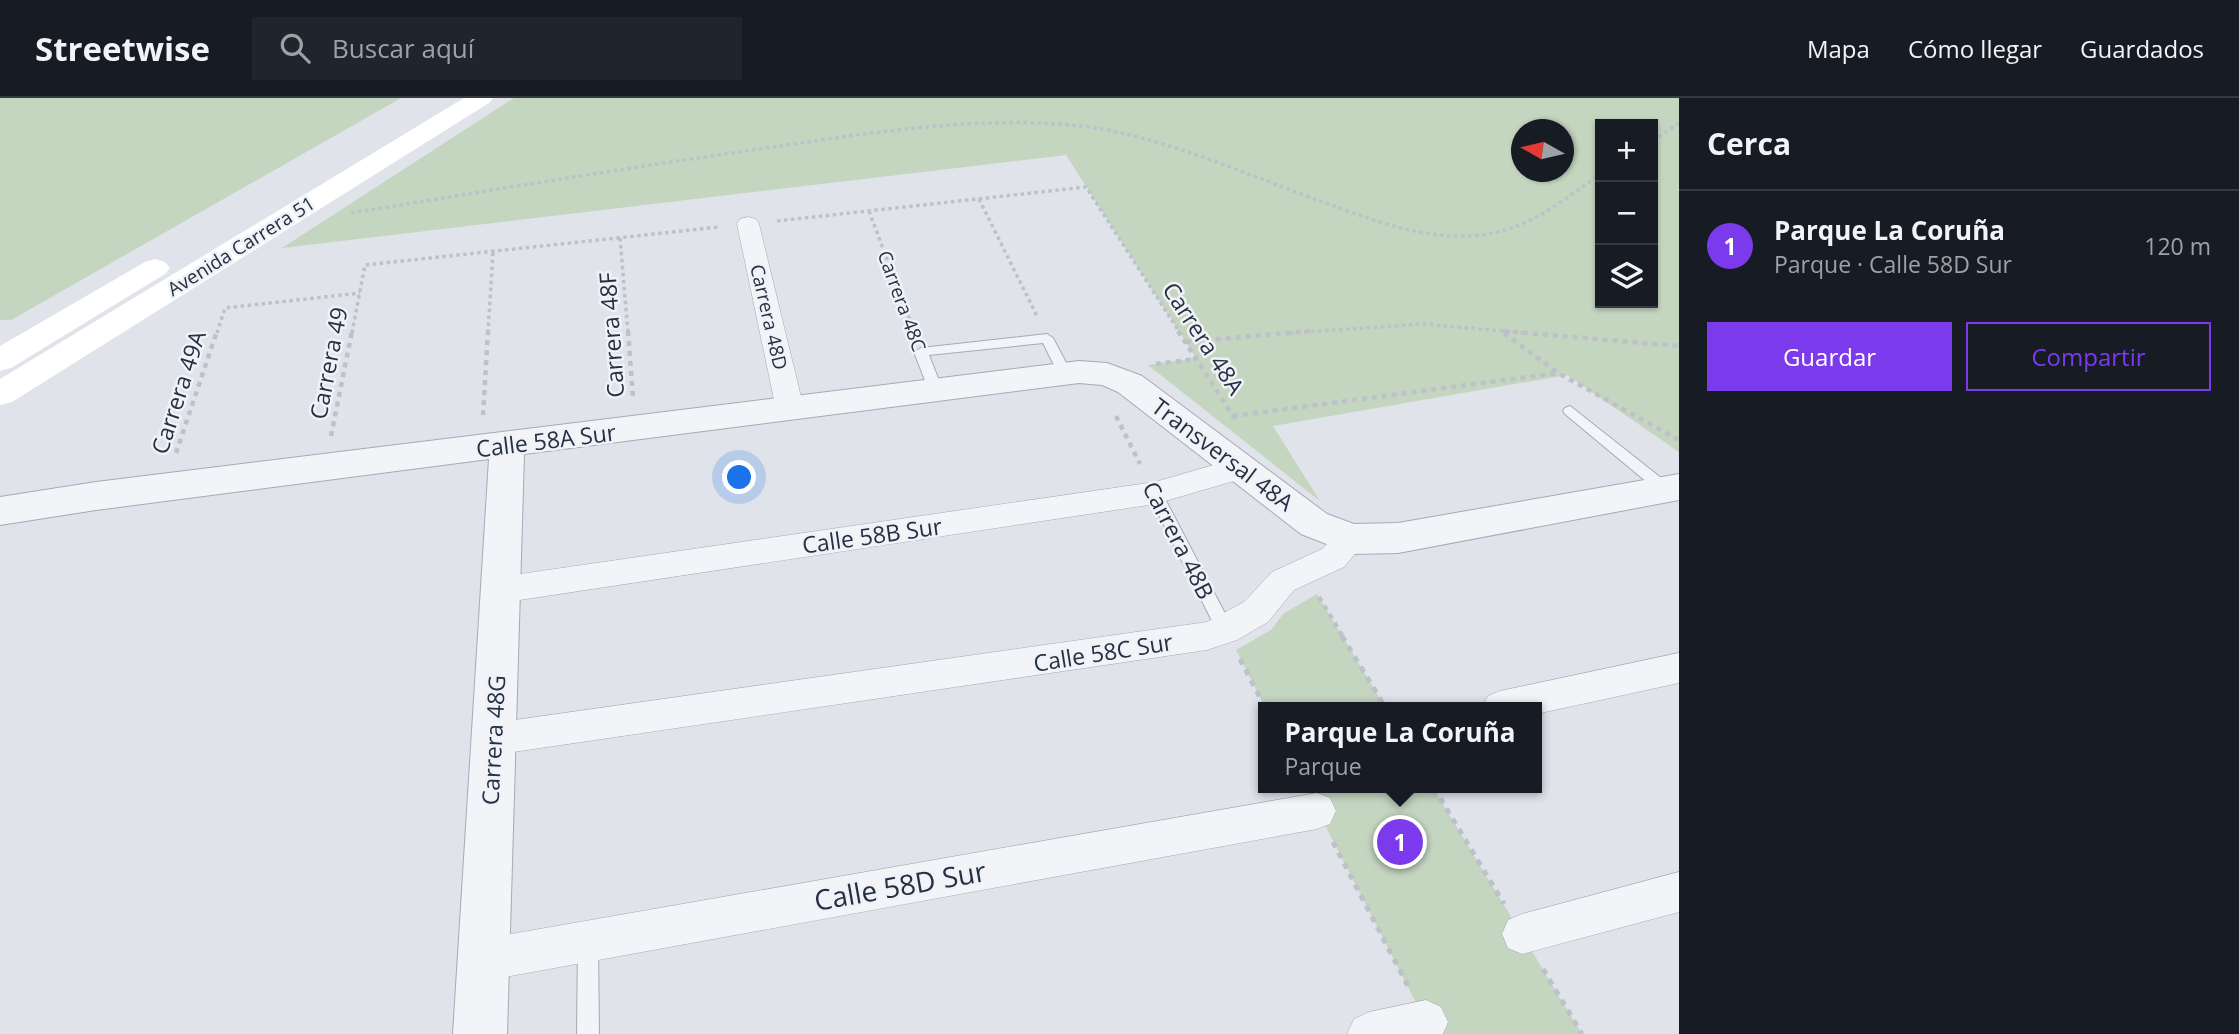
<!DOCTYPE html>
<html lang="es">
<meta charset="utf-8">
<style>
body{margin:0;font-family:"Open Sans",sans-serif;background:#20242c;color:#f1f3f6}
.controls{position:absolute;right:21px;top:21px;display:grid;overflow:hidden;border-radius:0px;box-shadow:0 2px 5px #0004}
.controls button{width:63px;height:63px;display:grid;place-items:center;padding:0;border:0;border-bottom:2px solid #363941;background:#171b24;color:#f1f3f6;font:35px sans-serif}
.compass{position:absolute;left:1511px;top:21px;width:63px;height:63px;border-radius:50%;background:#171b24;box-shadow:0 2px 5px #0004;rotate:278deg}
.you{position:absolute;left:740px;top:380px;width:24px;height:24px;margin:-18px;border:5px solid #fff;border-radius:50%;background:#1a73e8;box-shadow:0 0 0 10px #1a73e833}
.badge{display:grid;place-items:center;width:46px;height:46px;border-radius:50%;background:#7c3aed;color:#fff;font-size:23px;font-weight:700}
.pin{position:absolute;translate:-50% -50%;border:4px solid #fff;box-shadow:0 2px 7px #0006}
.popup{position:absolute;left:1258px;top:604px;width:284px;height:91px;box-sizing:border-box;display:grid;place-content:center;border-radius:0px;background:#171b24;filter:drop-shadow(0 2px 5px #0005);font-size:23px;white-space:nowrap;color:#9ea1a6}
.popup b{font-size:26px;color:#f1f3f6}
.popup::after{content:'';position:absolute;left:50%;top:100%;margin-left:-14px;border:14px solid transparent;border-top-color:#171b24}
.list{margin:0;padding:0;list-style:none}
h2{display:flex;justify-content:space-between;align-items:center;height:91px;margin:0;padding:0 28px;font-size:30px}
h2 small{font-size:23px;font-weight:400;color:#9ea1a6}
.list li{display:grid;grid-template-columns:46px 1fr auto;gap:21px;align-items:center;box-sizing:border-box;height:112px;padding:0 28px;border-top:2px solid #363941}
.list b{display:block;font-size:26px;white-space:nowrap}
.list p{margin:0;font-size:23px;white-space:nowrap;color:#9ea1a6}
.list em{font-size:23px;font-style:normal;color:#9ea1a6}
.actions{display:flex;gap:14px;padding:21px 28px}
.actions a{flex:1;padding:16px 0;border:2px solid #7c3aed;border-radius:0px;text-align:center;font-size:24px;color:#7c3aed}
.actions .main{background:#7c3aed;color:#fff}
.icon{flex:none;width:38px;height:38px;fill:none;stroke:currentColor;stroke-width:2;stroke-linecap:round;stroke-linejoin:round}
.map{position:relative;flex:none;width:1679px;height:936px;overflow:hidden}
header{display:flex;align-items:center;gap:42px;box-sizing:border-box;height:98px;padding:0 35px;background:#171b24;border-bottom:2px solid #363941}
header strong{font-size:33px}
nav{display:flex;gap:38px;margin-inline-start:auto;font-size:24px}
.search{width:490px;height:63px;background:#20242c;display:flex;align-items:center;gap:18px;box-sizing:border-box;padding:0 24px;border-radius:0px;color:#9ea1a6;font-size:26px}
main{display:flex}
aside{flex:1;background:#171b24}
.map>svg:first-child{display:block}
.green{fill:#c4d5c0;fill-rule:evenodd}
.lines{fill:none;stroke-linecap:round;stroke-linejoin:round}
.service-casing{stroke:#a5aab5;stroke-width:2}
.minor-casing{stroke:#a5aab5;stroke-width:1}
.tertiary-casing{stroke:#a5aab5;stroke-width:2}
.path-far2{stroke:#bec1c9;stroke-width:3.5;stroke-dasharray:3.5 3.5;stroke-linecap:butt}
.path-far1{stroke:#bec1c9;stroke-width:4.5;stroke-dasharray:5 5;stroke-linecap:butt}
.path{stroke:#bec1c9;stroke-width:5;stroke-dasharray:6 6;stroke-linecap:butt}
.service{fill:#f3f4f8;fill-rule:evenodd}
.minor{fill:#f3f4f8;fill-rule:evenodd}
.tertiary{fill:#f3f4f8;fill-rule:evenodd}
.secondary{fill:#fff;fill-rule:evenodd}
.labels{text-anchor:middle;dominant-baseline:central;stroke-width:5;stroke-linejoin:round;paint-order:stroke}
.far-street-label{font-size:19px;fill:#273043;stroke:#eff2f7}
.street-label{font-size:23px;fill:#273043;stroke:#eff2f7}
.near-street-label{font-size:28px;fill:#273043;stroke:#eff2f7}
</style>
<header>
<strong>Streetwise</strong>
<div class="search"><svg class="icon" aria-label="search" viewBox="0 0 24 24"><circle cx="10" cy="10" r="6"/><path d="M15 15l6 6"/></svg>Buscar aquí</div>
<nav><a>Mapa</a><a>Cómo llegar</a><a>Guardados</a></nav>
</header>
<main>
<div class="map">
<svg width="1679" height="936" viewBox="0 0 1679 936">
<rect width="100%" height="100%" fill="#e0e3ea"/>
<path class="green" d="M0 0H401L11 222H0Z
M514 0H1679V354L1567 277 1273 328 1320 403 1148 267 1196 260 1066 57 282 150ZM1600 26H1653V205H1600ZM1521 32H1563V74H1521Z
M1317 496 1385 609H1265L1236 552 1271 532 1283 516Z
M1306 690H1433L1582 936H1432Z"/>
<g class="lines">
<defs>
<path id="service" d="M1047 236 1053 240 1072 276 1070 279H1060L1043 245 929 257 943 293 936 298 929 293 914 254 921 250Z
M1570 308 1670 387 1672 391 1670 395H1660L1565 316 1563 313 1565 310Z
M1155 389 1162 395 1231 527 1233 532 1231 537 1225 539 1219 537 1148 395Z
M588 834 595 837 598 844 599 936H577L578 844 581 837Z"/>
<path id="minor" d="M748 119 756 121 759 126 804 311 800 318 790 321 780 318 776 311 737 126 740 121Z
M1241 359 1251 362 1256 370 1251 378 1155 406 500 505 489 501 484 492 489 483 500 479 1155 384Z
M1352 429 1363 432 1367 441 1344 469 1294 492 1268 524 1237 542 1207 552 493 657 480 653 475 641 480 629 493 625 1207 524 1244 504 1272 474 1322 451 1341 432Z
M1679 555V585L1536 616V609H1482L1488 598 1500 593Z
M1317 695 1330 700 1336 713 1330 726 1317 731 483 883 468 877 462 862 468 847 483 841Z
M1679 774V814L1522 856 1508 850 1502 836 1508 822 1522 816Z
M1426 902 1441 909 1448 924 1443 936H1347L1354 921 1369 914Z"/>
<path id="tertiary" d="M1079 263 1107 265 1142 278 1327 416 1354 426 1398 425 1679 376V402L1398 455 1352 456 1301 436 1118 294 1102 287 1079 285 524 356 507 936H453L489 361 96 412 0 427V399L96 384Z"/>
</defs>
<use href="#service" class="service-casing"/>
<use href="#minor" class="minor-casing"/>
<use href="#tertiary" class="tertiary-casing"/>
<path class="path-far2" d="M1653 43 1679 25
M979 101 1038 220
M869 113 914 233
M351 115C492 92 632 69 773 49 877 34 984 16 1089 29 1164 39 1250 78 1323 104 1379 125 1445 150 1505 132 1540 122 1570 97 1600 77
M777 123 1086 89 1180 235
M620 140 628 235
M217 235 225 210 360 195
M352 235 365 167 719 129
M488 235 493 154
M1290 235 1424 226 1524 235"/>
<path class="path-far1" d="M628 233 633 299
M1178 233 1237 324
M1503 233 1679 248
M1504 235 1558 275 1679 342
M1186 244 1310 233
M1156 266 1196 261
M483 317 488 233
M1116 318 1140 366
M1233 318 1558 275
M331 338 352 233
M176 355 217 233
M1319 499 1343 539"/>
<path class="path" d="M1342 538 1385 609
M1240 561 1265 609
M1434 690 1504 806
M1333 744 1408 888
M1543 871 1582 936"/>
<use href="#service" class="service"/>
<use href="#minor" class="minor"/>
<use href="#tertiary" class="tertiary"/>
<path class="secondary" d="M464 0H493L489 5 12 304 0 307V281Z
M155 161 165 164 170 170 165 176 11 270 0 273V248L145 164Z"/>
</g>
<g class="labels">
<g class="far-street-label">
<text transform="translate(241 148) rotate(-32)">Avenida Carrera 51</text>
<text transform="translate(902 203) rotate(70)">Carrera 48C</text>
<text transform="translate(769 219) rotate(77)">Carrera 48D</text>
</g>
<g class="street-label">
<text transform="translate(611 237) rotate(-94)">Carrera 48F</text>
<text transform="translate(1204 240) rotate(57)">Carrera 48A</text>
<text transform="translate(328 265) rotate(-79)">Carrera 49</text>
<text transform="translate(178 294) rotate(-72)">Carrera 49A</text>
<text transform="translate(546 342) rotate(-7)">Calle 58A Sur</text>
<text transform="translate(1223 356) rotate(37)">Transversal 48A</text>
<text transform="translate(872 437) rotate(-8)">Calle 58B Sur</text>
<text transform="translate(1179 442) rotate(63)">Carrera 48B</text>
<text transform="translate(1103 554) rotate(-9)">Calle 58C Sur</text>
<text transform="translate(493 642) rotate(-87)">Carrera 48G</text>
</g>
<g class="near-street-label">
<text transform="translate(900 787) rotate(-10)">Calle 58D Sur</text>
</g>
</g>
</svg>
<div class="controls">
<button>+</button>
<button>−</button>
<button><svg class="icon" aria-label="layers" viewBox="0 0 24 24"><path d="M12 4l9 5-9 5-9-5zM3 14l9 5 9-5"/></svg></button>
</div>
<svg class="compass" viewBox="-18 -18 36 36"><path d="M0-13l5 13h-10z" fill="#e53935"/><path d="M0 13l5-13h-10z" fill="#9ea1a6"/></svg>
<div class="you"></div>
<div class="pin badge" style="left:1400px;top:744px">1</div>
<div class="popup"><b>Parque La Coruña</b>Parque</div>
</div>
<aside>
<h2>Cerca<small></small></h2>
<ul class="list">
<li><span class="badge">1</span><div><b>Parque La Coruña</b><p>Parque · Calle 58D Sur</p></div><em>120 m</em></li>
</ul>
<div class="actions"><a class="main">Guardar</a><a>Compartir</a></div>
</aside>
</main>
